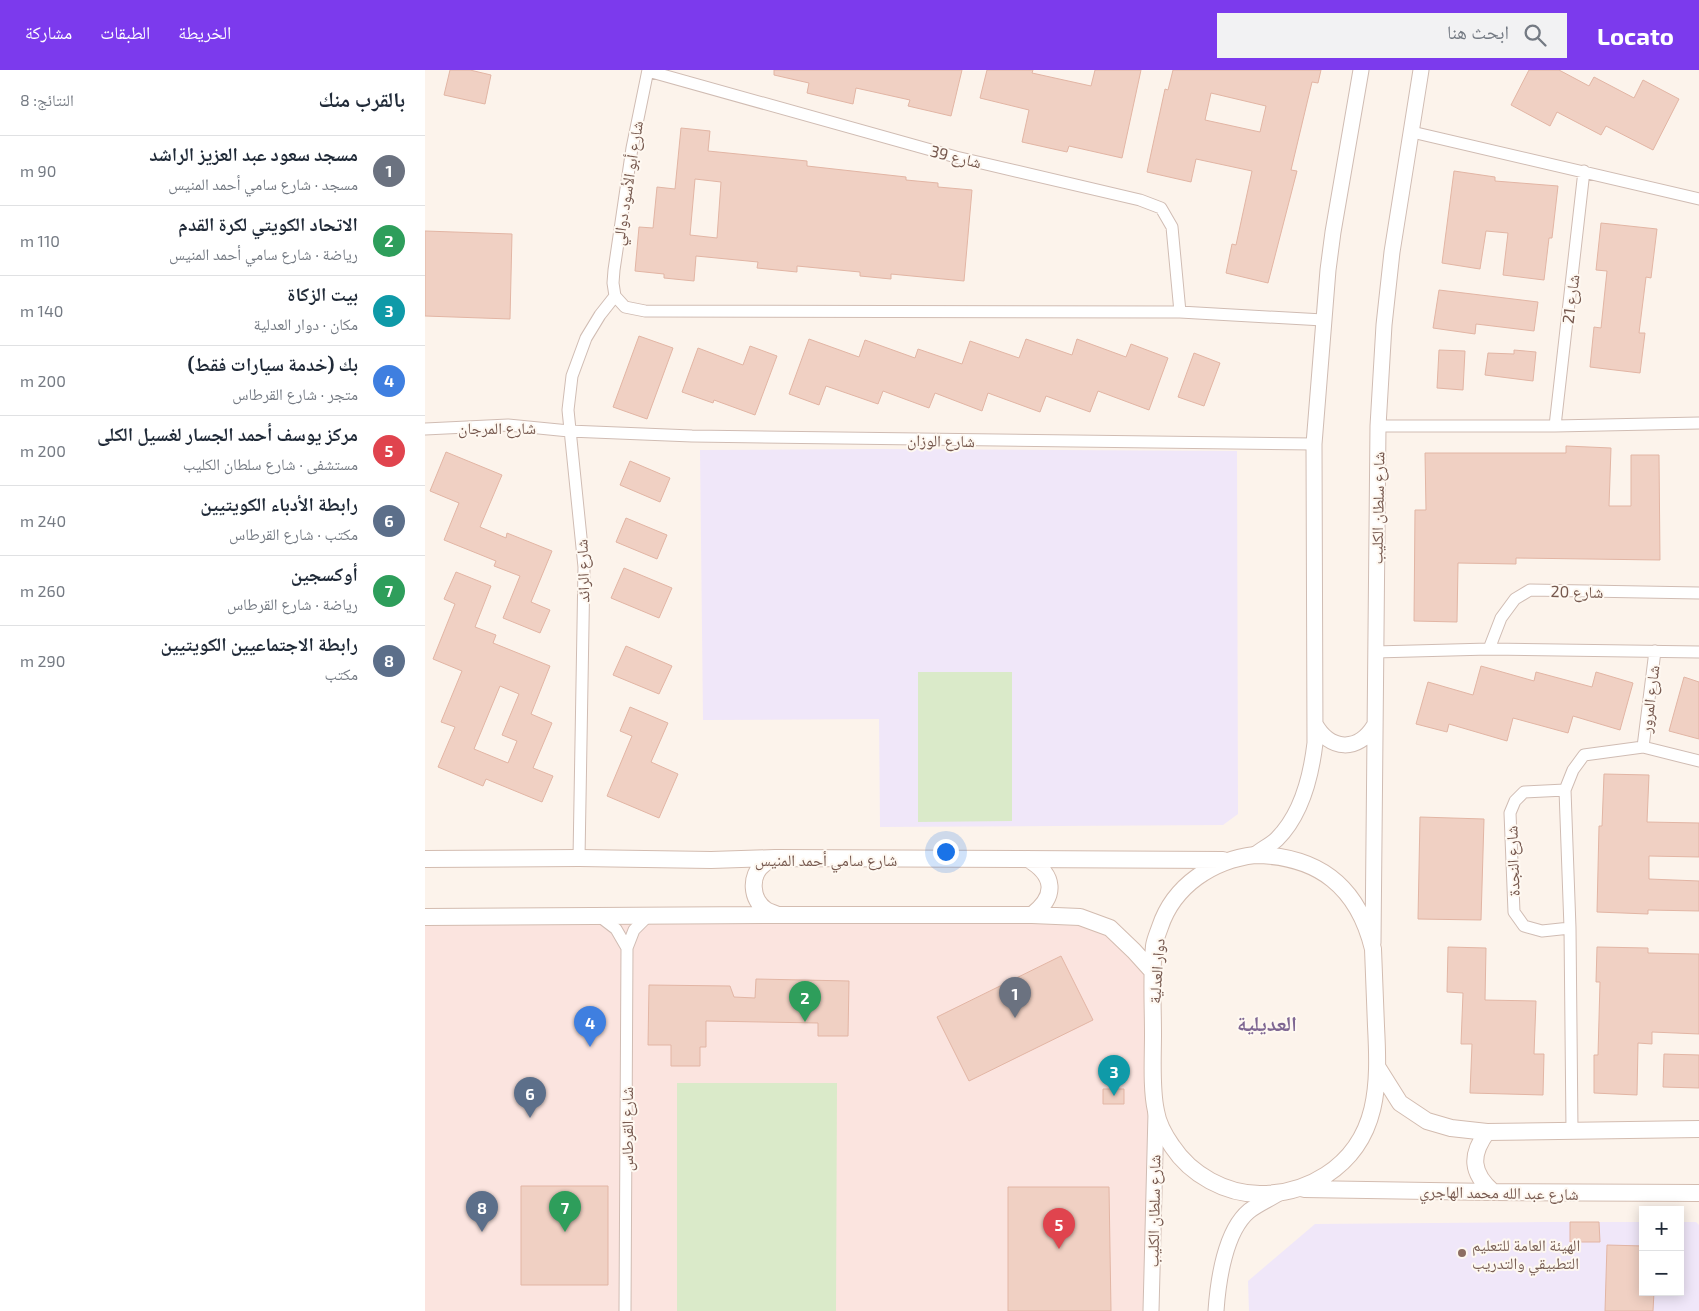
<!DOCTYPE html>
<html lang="ar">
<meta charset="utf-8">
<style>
body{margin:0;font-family:"Exo 2","Noto Naskh Arabic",sans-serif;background:#f2f2f3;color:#1f2937;direction:rtl}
.controls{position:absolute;right:15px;bottom:15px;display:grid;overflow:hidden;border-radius:0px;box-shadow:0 2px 12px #0003}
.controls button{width:45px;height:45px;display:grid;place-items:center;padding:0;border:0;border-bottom:1px solid #e0e1e3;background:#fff;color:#1f2937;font:25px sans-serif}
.you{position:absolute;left:520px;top:781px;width:18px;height:18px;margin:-12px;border:4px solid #fff;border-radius:50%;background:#1a73e8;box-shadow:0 0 0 8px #1a73e833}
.badge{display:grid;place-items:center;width:32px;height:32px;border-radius:50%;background:#7c3aed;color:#fff;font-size:16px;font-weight:700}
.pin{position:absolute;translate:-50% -41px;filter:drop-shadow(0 1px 2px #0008)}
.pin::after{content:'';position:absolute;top:26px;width:18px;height:15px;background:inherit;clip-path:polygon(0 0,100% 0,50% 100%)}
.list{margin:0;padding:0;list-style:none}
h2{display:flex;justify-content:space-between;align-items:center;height:65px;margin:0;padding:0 20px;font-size:21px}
h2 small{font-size:16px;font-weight:400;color:#747a83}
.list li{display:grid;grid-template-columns:32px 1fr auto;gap:15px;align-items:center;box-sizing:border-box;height:70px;padding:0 20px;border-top:1px solid #e0e1e3}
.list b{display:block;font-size:19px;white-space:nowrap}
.list p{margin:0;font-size:16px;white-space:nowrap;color:#747a83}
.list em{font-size:16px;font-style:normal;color:#747a83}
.icon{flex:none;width:28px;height:28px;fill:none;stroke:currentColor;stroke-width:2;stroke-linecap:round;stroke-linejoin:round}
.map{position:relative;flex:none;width:1274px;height:1241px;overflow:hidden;direction:ltr}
header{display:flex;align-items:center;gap:30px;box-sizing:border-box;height:70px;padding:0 25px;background:#7c3aed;color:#fff}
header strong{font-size:24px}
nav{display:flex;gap:28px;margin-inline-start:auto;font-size:18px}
.search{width:350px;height:45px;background:#f2f2f3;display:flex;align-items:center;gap:12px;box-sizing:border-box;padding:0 18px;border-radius:0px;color:#747a83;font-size:19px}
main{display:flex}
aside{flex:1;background:#fff}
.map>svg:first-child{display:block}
.commercial{fill:#fbe4df}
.education{fill:#f0e7f9}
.green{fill:#daeac9}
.building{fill:#f0d0c3;stroke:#e2b5a4;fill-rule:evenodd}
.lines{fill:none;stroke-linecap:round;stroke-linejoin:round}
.minor-casing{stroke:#d0bcb3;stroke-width:13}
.tertiary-casing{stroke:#d0bcb3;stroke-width:17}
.secondary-casing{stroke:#d3bcb0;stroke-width:18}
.minor{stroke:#fff;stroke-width:11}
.tertiary{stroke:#fff;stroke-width:15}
.secondary{stroke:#fff;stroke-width:16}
.education-dot{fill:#8d6e63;stroke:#fef8f1;stroke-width:2}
.labels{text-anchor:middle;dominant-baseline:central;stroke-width:4;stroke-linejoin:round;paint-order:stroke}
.street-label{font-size:16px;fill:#76584e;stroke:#fef8f1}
.education-label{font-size:16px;fill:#785e54;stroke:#fef8f1;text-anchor:start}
.district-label{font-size:21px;font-weight:bold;fill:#7e6692;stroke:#fef8f1}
</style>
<header>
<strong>Locato</strong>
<div class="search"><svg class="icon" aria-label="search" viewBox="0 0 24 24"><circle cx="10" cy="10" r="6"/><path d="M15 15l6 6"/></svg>ابحث هنا</div>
<nav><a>الخريطة</a><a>الطبقات</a><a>مشاركة</a></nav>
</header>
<main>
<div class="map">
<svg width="1274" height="1241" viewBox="0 0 1274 1241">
<rect width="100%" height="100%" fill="#fcf3eb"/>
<path class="commercial" d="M607 845 685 858 728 901 726 1241H0V847Z"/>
<path class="education" d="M451 379 812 381 813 744 798 755 455 757 454 649 278 650 275 380Z
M1119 1152H1218V1222H1255V1152H1271L1274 1155V1241H824L823 1211 890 1154Z"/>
<path class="green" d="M493 602H587V751L493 752Z
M252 1013H412L411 1241H252Z"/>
<path class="building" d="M25 0H45L66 5 60 34 19 25Z
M349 0H537L526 46 483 36 485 30 431 18 428 34 382 23 384 13 349 5Z
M562 0H608L607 3 666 16 670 0H716L697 88 644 76 642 82 597 72 604 40 555 28Z
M748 0H896L893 13 887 12 866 100 872 101 843 213 801 203 807 174 811 175 827 101 771 89 766 112 722 102 740 19 743 20ZM786 23 841 36 835 62 780 50Z
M1104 0H1134L1164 16 1169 7 1209 28 1218 10 1254 29 1228 80 1181 56 1176 65 1132 42 1125 56 1086 35Z
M256 58 285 61 283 81 382 91V96L481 107V110L513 113V117L547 120 539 211 466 204V209L435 206V202L372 196V202L332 198 333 192 271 186 269 211 239 208V204L210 201 214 157 228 158 232 117 250 119ZM270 109 296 112 292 168 265 165Z
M1029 101 1070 107V111L1133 116 1127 168H1124L1119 210 1078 205 1083 163 1061 161 1055 199 1017 193Z
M1176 153 1232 159 1226 208 1221 207 1214 263H1220L1215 303 1165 297 1169 257 1176 258 1182 201 1171 200Z
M0 161 87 164 85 249 0 246Z
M1014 220 1113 232 1109 261 1051 254 1050 264 1008 258Z
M214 266 248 278 222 349 188 337Z
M384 269 434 287 440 270 490 288 493 279 537 294 545 271 594 288 601 269 647 285 652 269 701 287 706 274 743 288 724 340 673 321 665 342 621 326 615 342 563 323 557 341 510 323 504 338 458 321 453 334 401 316 394 335 364 324Z
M325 276 352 286 330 345 289 330 288 333 257 322 273 278 318 295Z
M1014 280 1040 281 1038 320 1012 318Z
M1089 280 1111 282 1108 311 1060 305 1063 283 1089 284Z
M769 283 795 293 779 336 753 327Z
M1141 376 1186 378 1184 436H1206V385H1234L1235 490 1091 488V494L1033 493 1032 552 989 551 990 440H1001L1000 383H1141Z
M21 382 77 405 55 457 81 468 82 463 127 481 106 532 125 540 115 563 78 548 95 506 69 496 71 491 19 470 34 433 5 421Z
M205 391 245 408 235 432 195 415Z
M201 448 242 465 232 489 191 472Z
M199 498 247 518 234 548 186 528Z
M31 502 66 516 50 557 71 565 68 573 125 596 106 644 127 653 108 698 128 706 117 732 61 709 58 716 13 697 30 657 16 652 37 601 8 589 30 534 19 529ZM75 616 94 624 77 665 92 671 83 693 49 679Z
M201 576 247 596 234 624 188 605Z
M1056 596 1109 611 1111 602 1167 617 1171 602 1208 613 1195 660 1148 646 1143 663 1088 648 1082 671 1024 654 1022 662 991 654 1003 612 1048 625Z
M1259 607 1274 612V669L1244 661Z
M205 637 243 653 226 692 253 704 234 748 182 726 207 666 195 661Z
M1179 704 1224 705 1222 752 1274 753V787L1224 786V809L1274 811V841L1223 840V844L1172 842 1174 756H1177Z
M995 747 1059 749 1056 850 993 849Z
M1023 877 1061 878 1060 930 1111 931 1109 984H1119L1118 1025 1045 1023 1047 974H1036L1038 923 1022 922Z
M1172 877 1223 878V883L1274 884V964L1227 962V974L1213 973 1212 1025 1169 1023V985H1173L1175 912H1171Z
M636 886 668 950 544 1011 512 947Z
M331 909 424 911 423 966H393V953L281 951V977H275V996H246V975H223L224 915 305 916 309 927 330 928Z
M1239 984 1274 985V1018L1238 1017Z
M678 1019H699V1034H678Z
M96 1116H183V1215H96Z
M583 1117H684L686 1241H583Z
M1145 1152H1174L1175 1172H1145Z
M1182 1175 1218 1176V1222H1229L1228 1241H1180Z"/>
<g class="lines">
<defs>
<path id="minor" d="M223 1 531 87 715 130 736 138 747 157 755 242
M987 62 1274 129
M190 226 200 237 220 241 755 242 898 250
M190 226 188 213 189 200 207 78 223 0
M953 356H1130L1274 353
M1130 356 1159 101
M0 359 83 355 144 361 267 366 889 374
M1064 579 1076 548 1090 529 1105 520 1274 523
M950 582 1064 579 1274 582
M1218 677 1230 581
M1140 720 1099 722 1090 731 1085 743 1089 842 1099 856 1117 861 1145 858
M154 788 159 497 143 340 147 306 161 268 175 245 190 226
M174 846 191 859 202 878
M1147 1060 1145 858 1140 720 1148 700 1159 685 1218 677 1274 691
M200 1241 202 878 209 860 223 846"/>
<path id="tertiary" d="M890 654C905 681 933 682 949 656
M830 785C837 779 846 775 852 769 877 744 886 707 890 673L889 374 903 200 908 162 936 0
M948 873 953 356 959 255 967 182 996 0
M726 1241 731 1043
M791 1241C793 1211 800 1161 824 1141 833 1134 845 1129 854 1123"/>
<path id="secondary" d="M830 785C894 786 933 817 948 879 949 905 950 931 951 956 954 1013 955 1070 901 1105 881 1118 859 1124 835 1124 801 1124 766 1105 747 1076 740 1066 733 1054 731 1041 726 1019 728 988 728 964 728 935 726 905 729 876 730 869 733 863 735 857 749 815 788 790 830 785Z
M350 788C346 790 342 791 339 794 324 805 326 830 341 840 344 842 349 843 353 845
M0 789 154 788 286 790 350 788 798 790
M603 789C630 805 632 826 607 845
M0 847 353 845H607L655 847 685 858 709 881 728 902
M953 998 975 1033 1002 1051 1026 1058 1062 1062 1274 1059
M1062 1062C1045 1085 1046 1103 1068 1122
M879 1119 1068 1122 1274 1123"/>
</defs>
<use href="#minor" class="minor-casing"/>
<use href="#tertiary" class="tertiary-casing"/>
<use href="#secondary" class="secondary-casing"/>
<use href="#minor" class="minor"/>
<use href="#tertiary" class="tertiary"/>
<use href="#secondary" class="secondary"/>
</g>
<circle class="education-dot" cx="1037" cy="1183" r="5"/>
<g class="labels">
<g class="street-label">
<text transform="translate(531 86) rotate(14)">شارع 39</text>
<text transform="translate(202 113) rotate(-81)">شارع أبو الأسود دوالي</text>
<text transform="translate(1145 229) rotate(-83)">شارع 21</text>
<text x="72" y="357">شارع المرجان</text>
<text transform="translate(516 370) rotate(1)">شارع الوزان</text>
<text transform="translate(952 438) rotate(-89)">شارع سلطان الكليب</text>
<text transform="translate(157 501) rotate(-92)">شارع الرائد</text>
<text transform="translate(1152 521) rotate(1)">شارع 20</text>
<text transform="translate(1224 629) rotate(-83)">شارع المرور</text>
<text x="401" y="789">شارع سامي أحمد المنيس</text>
<text transform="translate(1087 791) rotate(-92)">شارع النجدة</text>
<text transform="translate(731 901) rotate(-86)">دوار العدلية</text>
<text transform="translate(201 1059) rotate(-90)">شارع القرطاس</text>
<text transform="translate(1074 1122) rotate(1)">شارع عبد الله محمد الهاجري</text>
<text transform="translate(728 1141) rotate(-89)">شارع سلطان الكليب</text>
</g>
<g class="education-label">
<text x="1047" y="1174">الهيئة العامة للتعليم<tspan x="1047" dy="18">التطبيقي والتدريب</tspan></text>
</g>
<g class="district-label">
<text x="842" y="952">العديلية</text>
</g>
</g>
</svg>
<div class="controls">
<button>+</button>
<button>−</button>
</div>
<div class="you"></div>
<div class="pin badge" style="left:590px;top:948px;background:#6b7280">1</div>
<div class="pin badge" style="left:380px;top:952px;background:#2e9e5b">2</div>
<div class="pin badge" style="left:689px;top:1026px;background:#0f9aa8">3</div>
<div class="pin badge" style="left:165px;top:977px;background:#3f7fe0">4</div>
<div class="pin badge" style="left:634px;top:1179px;background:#e0444e">5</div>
<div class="pin badge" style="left:105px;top:1048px;background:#5c6f8a">6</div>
<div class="pin badge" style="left:140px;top:1162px;background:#2e9e5b">7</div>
<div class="pin badge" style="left:57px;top:1162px;background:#5c6f8a">8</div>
</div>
<aside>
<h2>بالقرب منك<small>النتائج: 8</small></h2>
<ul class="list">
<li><span class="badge" style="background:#6b7280">1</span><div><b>مسجد سعود عبد العزيز الراشد</b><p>مسجد · شارع سامي أحمد المنيس</p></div><em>90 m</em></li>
<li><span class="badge" style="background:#2e9e5b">2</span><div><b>الاتحاد الكويتي لكرة القدم</b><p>رياضة · شارع سامي أحمد المنيس</p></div><em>110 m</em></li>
<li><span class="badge" style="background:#0f9aa8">3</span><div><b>بيت الزكاة</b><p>مكان · دوار العدلية</p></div><em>140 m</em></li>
<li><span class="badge" style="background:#3f7fe0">4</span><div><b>بك (خدمة سيارات فقط)</b><p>متجر · شارع القرطاس</p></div><em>200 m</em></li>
<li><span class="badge" style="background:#e0444e">5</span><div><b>مركز يوسف أحمد الجسار لغسيل الكلى</b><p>مستشفى · شارع سلطان الكليب</p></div><em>200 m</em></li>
<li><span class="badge" style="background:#5c6f8a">6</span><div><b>رابطة الأدباء الكويتيين</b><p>مكتب · شارع القرطاس</p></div><em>240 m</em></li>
<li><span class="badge" style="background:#2e9e5b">7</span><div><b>أوكسجين</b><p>رياضة · شارع القرطاس</p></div><em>260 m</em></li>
<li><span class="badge" style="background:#5c6f8a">8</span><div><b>رابطة الاجتماعيين الكويتيين</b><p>مكتب</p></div><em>290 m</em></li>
</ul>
</aside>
</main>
